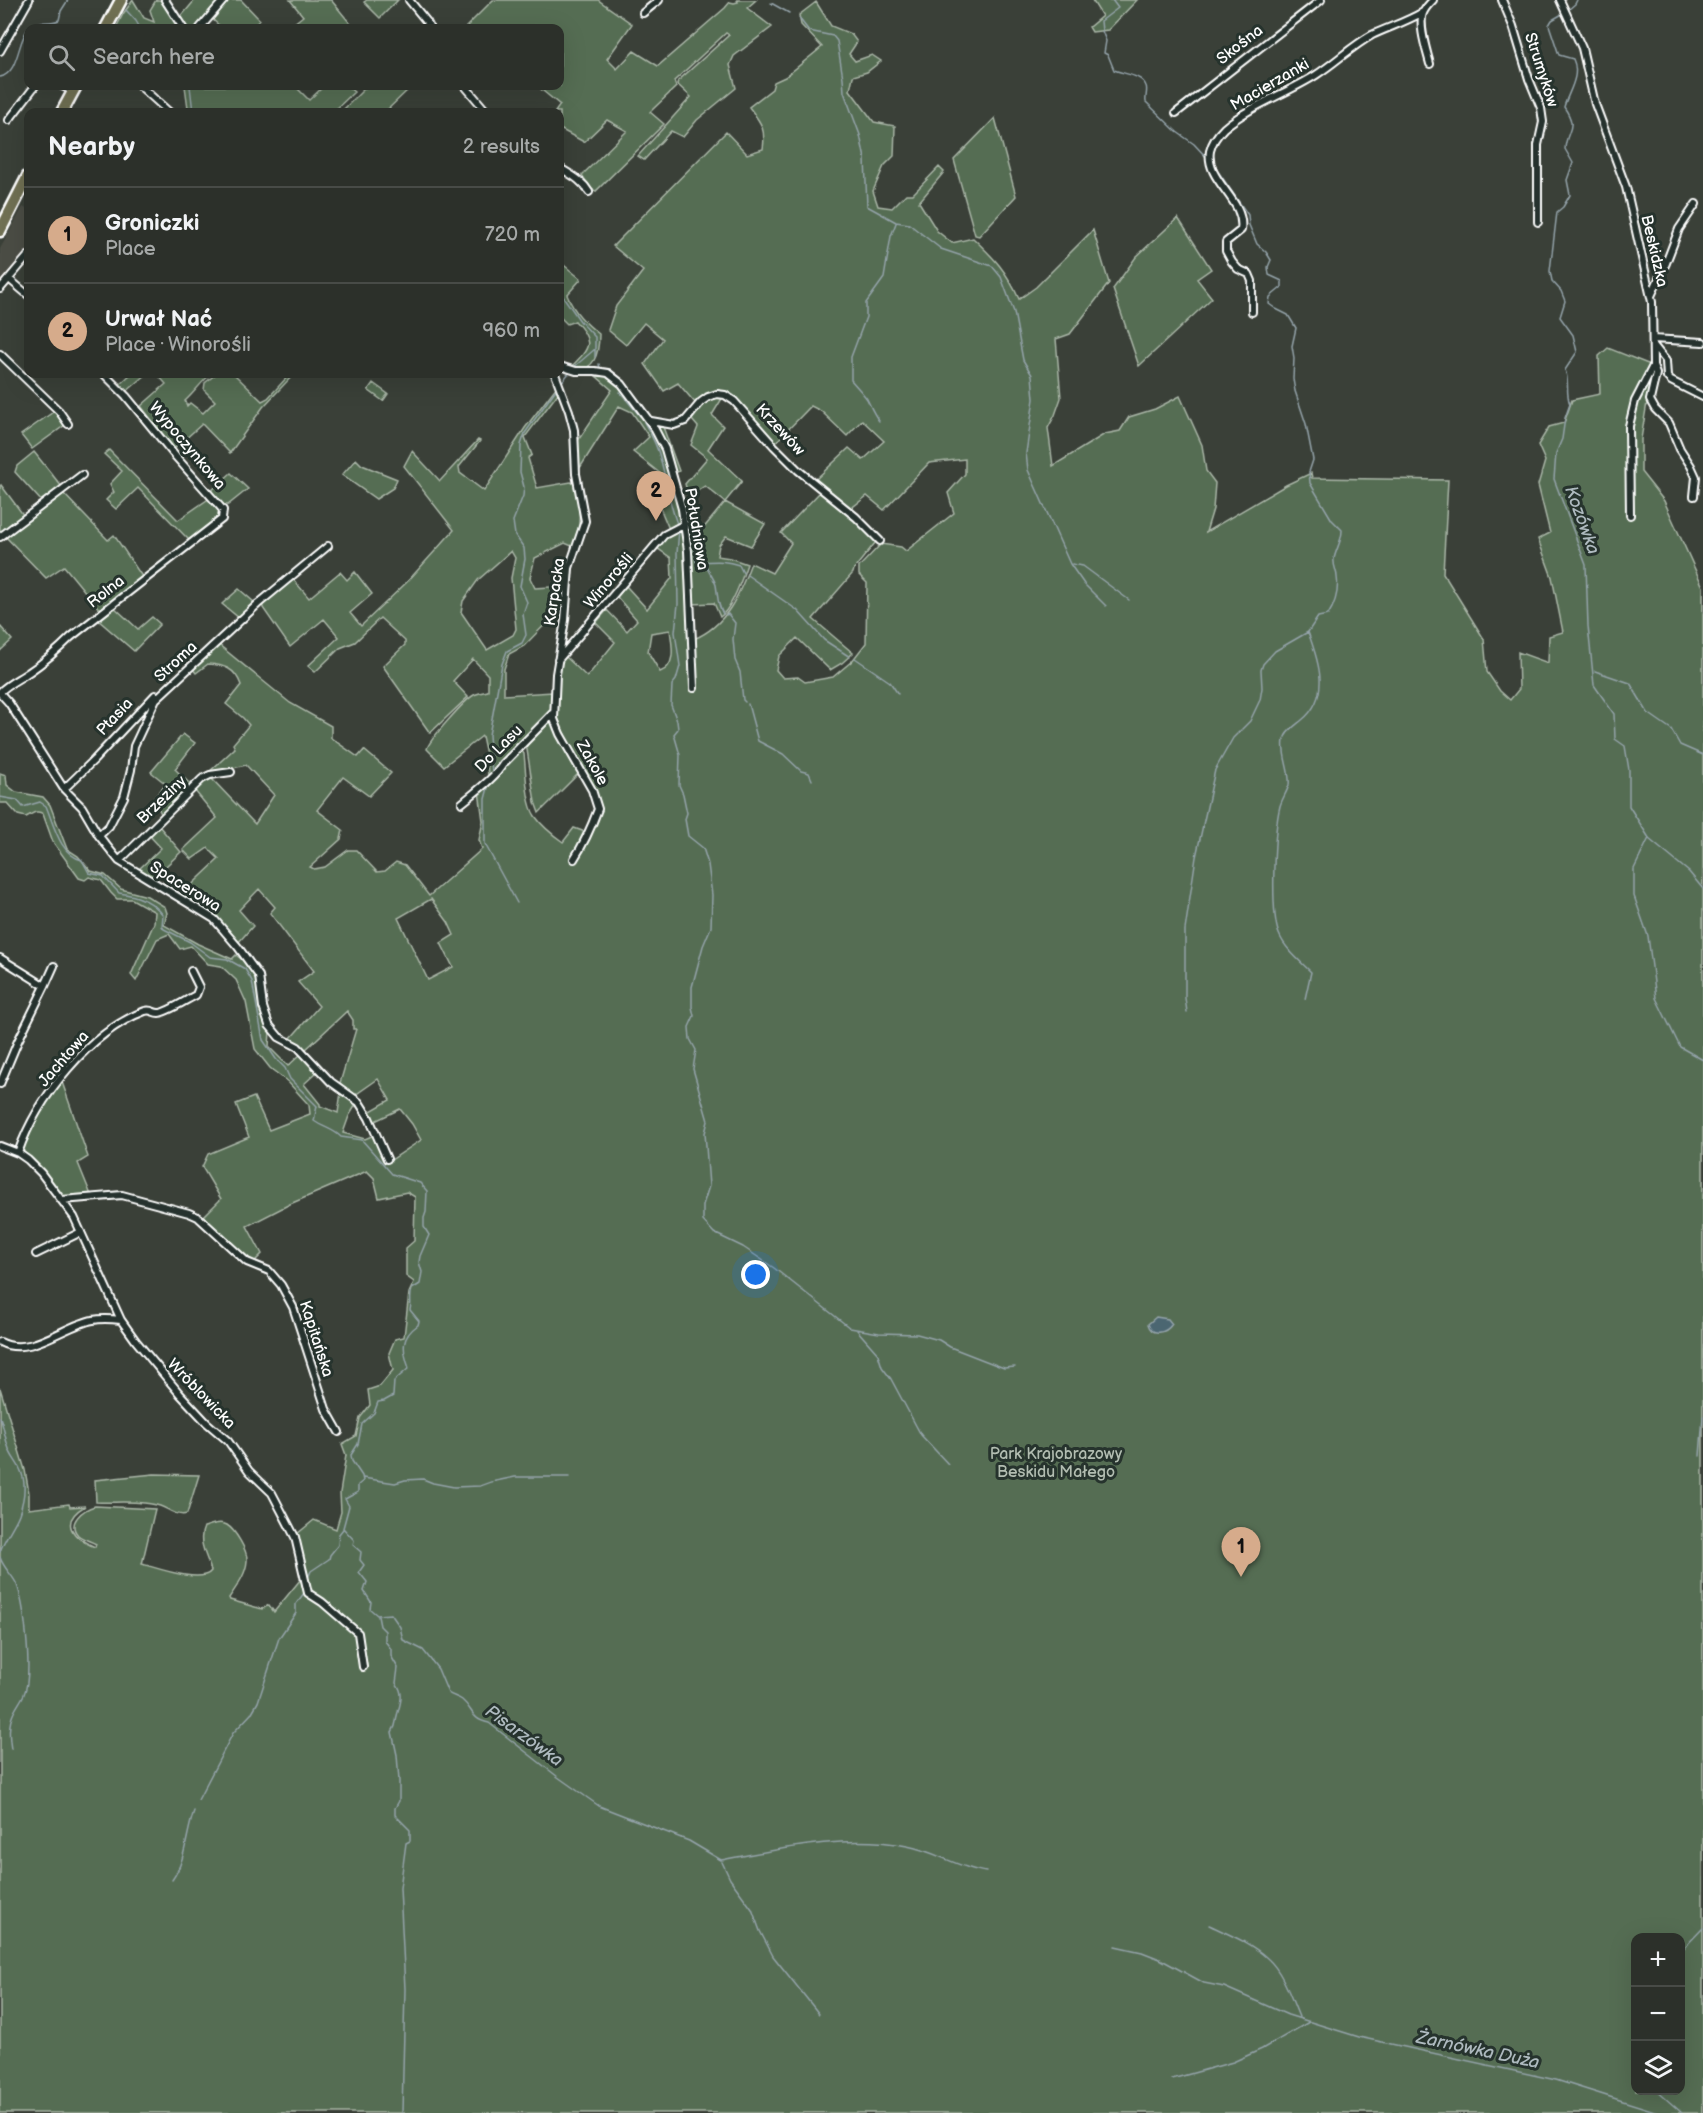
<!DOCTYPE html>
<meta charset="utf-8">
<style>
body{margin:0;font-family:"Balsamiq Sans",sans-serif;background:#383c36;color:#f1f3f6}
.controls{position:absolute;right:18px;bottom:18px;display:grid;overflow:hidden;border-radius:12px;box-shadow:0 6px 24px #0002}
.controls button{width:54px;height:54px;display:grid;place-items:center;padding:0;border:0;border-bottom:2px solid #484b47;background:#2c302a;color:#f1f3f6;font:30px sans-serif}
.you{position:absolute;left:756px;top:1275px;width:21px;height:21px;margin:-15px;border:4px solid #fff;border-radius:50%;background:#1a73e8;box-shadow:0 0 0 9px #1a73e833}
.badge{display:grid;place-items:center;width:39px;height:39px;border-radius:50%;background:#d6ab8b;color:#111;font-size:20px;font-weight:700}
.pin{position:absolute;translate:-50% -50px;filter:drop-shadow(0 2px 3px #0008)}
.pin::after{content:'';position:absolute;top:32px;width:21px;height:18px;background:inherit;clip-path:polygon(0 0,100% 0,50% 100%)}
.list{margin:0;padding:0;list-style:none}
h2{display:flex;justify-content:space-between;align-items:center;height:78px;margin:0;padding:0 24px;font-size:26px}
h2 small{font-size:20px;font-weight:400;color:#a6a9a8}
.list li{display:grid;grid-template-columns:39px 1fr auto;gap:18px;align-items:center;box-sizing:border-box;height:96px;padding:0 24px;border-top:2px solid #484b47}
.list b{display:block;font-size:22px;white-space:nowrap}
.list p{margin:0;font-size:20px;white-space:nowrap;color:#a6a9a8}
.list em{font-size:20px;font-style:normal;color:#a6a9a8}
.icon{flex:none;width:33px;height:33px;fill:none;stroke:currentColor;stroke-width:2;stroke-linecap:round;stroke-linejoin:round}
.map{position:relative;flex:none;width:1703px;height:2113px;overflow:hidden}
.search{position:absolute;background:#2c302a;box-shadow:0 6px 24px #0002;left:24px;top:24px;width:540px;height:66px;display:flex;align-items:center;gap:15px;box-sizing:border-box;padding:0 21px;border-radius:12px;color:#a6a9a8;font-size:22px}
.panel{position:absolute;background:#2c302a;box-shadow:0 6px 24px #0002;left:24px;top:108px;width:540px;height:270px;border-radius:12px}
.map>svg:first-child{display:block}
.built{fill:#4c4d44}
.green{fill:#556d52;stroke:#aab6a8;stroke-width:1.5;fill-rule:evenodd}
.water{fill:#4c6671;stroke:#94a3aa;stroke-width:1.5}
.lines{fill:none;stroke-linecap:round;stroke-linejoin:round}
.stream{stroke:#94a3aa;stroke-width:1.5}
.minor-casing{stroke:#fff;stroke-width:10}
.primary-casing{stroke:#fff;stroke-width:15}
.minor{stroke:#26332d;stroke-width:6}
.primary{stroke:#706f52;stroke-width:10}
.labels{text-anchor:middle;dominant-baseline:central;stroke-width:6;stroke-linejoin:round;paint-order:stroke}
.street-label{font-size:16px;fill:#fff;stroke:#26332d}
.park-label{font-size:16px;fill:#b2bdb1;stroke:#26332d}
.water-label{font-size:18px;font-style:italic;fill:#aebabf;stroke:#26332d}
</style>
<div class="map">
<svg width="1703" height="2113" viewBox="0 0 1703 2113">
<rect width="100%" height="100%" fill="#3a4038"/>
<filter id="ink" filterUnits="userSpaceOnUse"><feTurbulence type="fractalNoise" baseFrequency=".0167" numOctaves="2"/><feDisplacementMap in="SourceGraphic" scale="12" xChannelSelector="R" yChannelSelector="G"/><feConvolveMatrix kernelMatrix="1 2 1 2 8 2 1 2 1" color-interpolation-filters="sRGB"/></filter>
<g filter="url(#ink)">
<path class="built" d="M23 207 28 210V251L0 284V249Z"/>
<path class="green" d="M133 0 144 18 154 22 150 10 156 0H163L181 28H116L123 14Z
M195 0H221L197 28H188L179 19Z
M227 0H241L260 20 251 28H222L212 19Z
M290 0H331L354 28H288L303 16Z
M367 0H398L380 18 364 2Z
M493 0H598L632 24 607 59 617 69 634 51 658 66 725 8 730 2 734 3 738 2 737 0H756L747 8 772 27 734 56 730 65 736 88 697 120 683 137 671 131 644 160 638 156 691 97 677 84 678 81 729 35 726 33 674 81 676 87 650 112 664 124 596 191 591 189 582 175 627 131 607 120 584 142 560 129V112H555L560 105 537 86H560V28H465Z
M1092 0H1137L1108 30 1092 32 1089 27 1102 16Z
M816 2 831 26 851 34 857 42 849 54 855 61 872 55 881 61 867 72 853 76 850 90 874 122 895 126 894 156 884 166 873 191 878 206 892 208 906 194H913L939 167 944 172 919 202 937 231 952 243 973 238C995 259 1006 270 1019 299L1036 287 1093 230 1109 283 1070 334 1056 339 1061 398 1055 415 1048 428 1053 466 1105 434 1120 431 1129 417 1155 409 1180 396 1202 445 1206 471 1215 483 1213 509 1206 532 1286 485 1311 473 1312 478 1448 480 1443 573 1484 639 1487 672 1500 691 1510 700 1519 689 1518 652 1548 663 1549 636 1563 632 1552 577 1538 539 1550 533 1538 485 1545 461 1538 445 1549 427 1564 423 1572 400 1600 394 1599 356 1608 348 1653 366 1641 439V472L1664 501 1703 587V2113H0V1388L25 1470 29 1493V1509L69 1504 70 1507 85 1506C58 1522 73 1538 95 1547L96 1544C91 1541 82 1539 78 1535 66 1522 84 1509 95 1506L155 1509 142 1564C157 1568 202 1584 211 1571 207 1556 197 1542 204 1527 211 1525 220 1521 227 1525 235 1530 248 1551 247 1561 246 1575 236 1587 229 1598L230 1600 262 1609 269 1605 274 1612 305 1574 297 1534 314 1520 336 1529 341 1512 340 1493 346 1455 342 1444 356 1436 360 1418 370 1405 368 1390 380 1386 393 1370 389 1353 395 1339 404 1337 409 1293 414 1282 406 1276V1248L414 1241 415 1197 407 1192 379 1198 374 1178 367 1171 290 1204 247 1226 262 1254 254 1262 202 1218 221 1199 202 1167 208 1154 249 1137 236 1104 254 1097 269 1130 310 1114 309 1105 288 1082 270 1068 255 1049 246 1002 236 980 221 966 208 964 191 946 180 949 169 934 157 939 136 981 131 975 154 923 155 912 132 899H117L111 893 101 880 89 877 85 880 79 878 53 842 43 814C37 809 32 814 26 817L18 815 7 803H0V773L6 775 7 785 16 792 43 797 50 805 67 849 78 856 91 871 105 875 121 889 147 896 165 907 167 913 164 925 198 944 232 959 236 955C246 962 254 971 258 982L270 1030 269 1047 288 1066 301 1054 317 1072 304 1084 320 1104V1106L338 1113 341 1092 357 1103 349 1116 343 1133 365 1139 374 1135 386 1161 391 1160 421 1140 412 1124 400 1109 373 1122 369 1112 390 1100 378 1079 355 1095 340 1083 356 1029H353V1020L347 1011 305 1050 290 1039 319 1006 298 982 314 971 270 913 275 907 259 889 239 910 253 926 238 943 181 895 219 859 208 848 192 859 183 850 217 818 195 791 203 782 211 778 255 824 274 795 246 765 207 774 235 748 233 744 249 725 243 718 226 704 241 685C235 668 224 665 208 664L196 673 192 668 219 645 290 703 331 726V738L358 757 364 750 391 773 369 796 343 777 317 810 343 830 341 839 310 867 314 869 325 867 348 850H356L377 872 385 871 396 862 405 865 429 896 482 849 479 840 483 821 479 791 499 774 521 749 524 754C526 771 526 803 535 816 542 826 553 835 563 842L574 828 588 833 600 812 597 794 582 764 570 747 556 713 560 662 565 656 587 677 615 642 596 623 607 610 627 631 637 620 617 597 626 586 647 609 672 578 671 558 657 548 666 537 683 528 694 639C727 625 739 595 751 563L772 573 791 543 781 533 820 492 851 515 874 538 875 543 854 569 853 573 813 619 853 653 842 663 830 670 797 638 779 656 776 670 783 678 798 677 805 682 833 677 852 661 866 643 867 583 859 575V567L881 544 901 547 906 551 954 513 948 493 965 474V459L929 463 884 510 867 496 850 509 815 480 849 448 863 460 884 441 862 420 847 436 821 411 811 406 775 443 731 395C715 390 708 395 696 404L678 383 664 391 645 364 663 339 644 323 626 345 608 330 616 306 643 271 613 246 726 132 747 154 763 149C766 128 761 123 749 107L772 89 774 82 785 77 822 47 801 25 799 15ZM670 630C672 645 677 666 660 672L648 652 651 633ZM431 899 448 922 454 935 441 943 453 967 428 980 398 918ZM1636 1938H1680V2090H1636Z
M185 86H295L309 100 323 87V86H347L354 92 333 112H185L188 108Z
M367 86H412L385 112H341Z
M995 118 1016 196 979 236 975 235 954 160Z
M1178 218 1211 269 1197 279 1212 298 1139 366 1113 289 1136 257Z
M560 262 581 279 567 295C574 312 585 323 599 334 599 352 595 375 571 367 590 348 595 342 575 321L567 324 560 317Z
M131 374H147L126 392 119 385Z
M157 374H211C201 382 195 392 185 401L187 406 190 403 203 413 215 401 204 390 205 383 216 374H234L262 401 268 398 290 374H294L263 407 230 453 202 424 174 449 141 406 166 384Z
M607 375C630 394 651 422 663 450 672 473 676 499 683 523L669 529 652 489 662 475 633 452 649 437 632 412 619 406 578 471 577 442 612 390 596 376Z
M373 383 388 394 383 401 368 390Z
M557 386 559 392 525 437 532 455 528 458 537 488 571 482 574 484C580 511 582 519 574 547L565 543 535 558 530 578 535 588 566 586 564 605 524 646 509 654 504 669V695L553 692 551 712 545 720 502 760 496 772 488 777 487 759 482 736 444 766 427 749C429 740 465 700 474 695 478 693 484 692 488 691V675L473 659 453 681 468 697 430 733 383 666 405 645V641L380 618 355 642 340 648 315 672 308 666 339 637 324 619 290 647 263 608 262 602 292 578 309 598 340 572 347 580 355 572 372 594 350 613 361 626 407 582 454 530 404 466 412 451 440 481 478 440 480 441 459 467 460 473 484 491 525 428ZM511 551 515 558 511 578 516 629 513 635 487 650 461 612 463 601 478 580Z
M714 397H723L712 415 723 426 708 449 742 481 725 502 765 524 751 546 726 536 719 545 717 556 730 558 747 564C742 579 732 608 720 617L714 603 692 604 678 489H680L691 523 702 530 725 502 705 486 689 496 685 484 707 458 691 445 698 427 692 420 702 404Z
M56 410 65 425 32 449 21 435Z
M655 425 663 427 679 471 674 474Z
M109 450 178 520 210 498 221 512 219 518 189 540 138 488 116 509 106 500 114 492 110 484 122 471 104 454Z
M34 452 62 487 43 503 15 472 17 466Z
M356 459 362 465 397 479 393 488 376 499 342 475Z
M231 473 248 489 228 505H224L211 491Z
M1 485 24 516 0 534V486Z
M62 492 108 540 114 535 143 578 100 610 64 566 46 578 5 536Z
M239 589 255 603 253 606 239 618 222 604Z
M113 606 138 629 152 617 160 624 134 651 97 619Z
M0 626 12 640 0 651Z
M550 720 553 721 581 771 539 813 535 802 526 743Z
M183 734 195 743 175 769 193 787 162 816 154 798 166 784 151 772Z
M159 826 181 852 153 878 137 871 161 848 149 835Z
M62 1082 88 1157 78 1163 91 1195 62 1196 23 1151V1144L47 1100Z
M154 1474 199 1475 187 1514C177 1517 169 1509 160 1506 140 1500 116 1503 96 1502L95 1480Z"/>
<path class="water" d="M1156 1317 1168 1319 1172 1324C1166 1333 1152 1337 1148 1324Z"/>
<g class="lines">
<path class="stream" d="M1112 0 1118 8 1101 21 1102 31 1106 41 1104 53 1108 55 1114 70C1124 74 1142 75 1146 86 1148 90 1145 97 1146 102L1177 132 1194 144 1207 158
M771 3 789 13
M126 10 136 21 140 28
M1568 10 1575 4 1577 0
M1564 13 1552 20 1549 25 1559 55 1573 59C1581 76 1568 92 1564 107 1579 129 1566 129 1565 149L1573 163 1567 180 1570 195 1563 207 1557 212 1550 271 1552 281 1561 291 1565 301 1560 317 1573 335 1577 352 1565 370C1570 381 1565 392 1570 404L1565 418 1562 439 1556 453 1554 479 1586 565 1588 626 1594 685 1614 714 1615 739 1625 746 1629 770V806L1649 838 1634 869V896L1648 936 1656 998 1680 1047 1703 1060
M799 18 809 31 833 36 837 41 843 78 844 92 860 135 865 159 867 206 896 222 909 224 941 249 992 266 1001 277 1014 312 1023 360 1032 375 1034 399 1026 453 1028 470 1070 564 1084 584 1106 606
M0 77C19 73 17 42 28 29 36 18 48 25 59 20L61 11 68 0
M190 86 193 112
M560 292 580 321 595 337V357
M599 364 600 368
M574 367 595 349
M561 383 569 373
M620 392 640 416
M879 421C873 413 871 407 867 399 862 392 856 386 851 380V357L866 317V303L884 278 891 236 896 223
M644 422C651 434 658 447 661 461 667 482 669 505 678 526
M688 524 693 536 696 562C714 562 721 559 739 565L743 573
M679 530 677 553 678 604 675 632 680 666 676 680 672 685 671 705 677 721 678 729 674 734 680 755 679 785 683 794 687 813 685 819 688 836 703 848 708 864 712 895 711 927 703 946 692 987V1007L694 1016 689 1027 690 1039 696 1050 693 1069 708 1121 705 1133 709 1186 703 1205V1221L714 1233 743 1247 774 1268 850 1328 879 1333 917 1334 939 1340 950 1347 1004 1368 1015 1367
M705 563C707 570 714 578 716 585 718 596 717 604 723 614
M1072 564 1083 566 1129 600
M747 575 797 610 824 640 850 657
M726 615 728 614 735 623 733 639 735 660 740 672 743 700 745 702
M855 658 890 682 898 694
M1595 671 1630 683 1648 713 1671 729 1680 745 1703 755
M748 704 758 741 783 754 801 771 809 773 812 780
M492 773 489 735 502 664 507 651 522 643 526 635 523 614 527 602 520 586 525 559 524 548 515 535 513 521 523 496 524 487 520 472 521 445 525 433 557 388
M489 784 485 799V844L517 903
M0 797 17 800 23 807 40 802 46 806C54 825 60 855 82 860L89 873 103 876 119 893C136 895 153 901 163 915L162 926 164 929 190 942 210 957 227 959 245 969 252 981 263 1040 276 1059 285 1068 290 1079 317 1106 314 1121C324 1128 333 1129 341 1137L362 1140 392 1174 420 1183 427 1191 426 1212 424 1218V1227L429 1235 420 1256 419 1262 422 1272 420 1284 412 1289C409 1297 412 1303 410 1310L419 1321 418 1325C401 1337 402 1349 409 1368L394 1381 393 1396 384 1401 378 1402 374 1413 362 1424 358 1444 351 1455 352 1461 362 1476 363 1481 358 1485V1492L345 1499 349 1506 343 1528 354 1540 353 1545 361 1552 360 1560 364 1565 359 1572 367 1582 364 1591 371 1602 370 1609 377 1615 391 1614 400 1627 403 1640 423 1650 427 1655 438 1669 448 1693C452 1696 458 1697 462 1700 474 1710 470 1719 489 1723L558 1777 599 1806 689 1841 721 1860C781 1849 846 1834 907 1846 935 1851 958 1868 986 1872
M1649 839 1689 872 1703 889
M1305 999 1311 972C1300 961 1285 949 1279 934 1270 912 1274 830 1280 806 1282 799 1287 792 1289 785 1291 773 1281 754 1284 740 1285 732 1296 725 1302 720 1331 696 1319 662 1308 632
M1187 1012 1185 998V930L1196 857 1215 770 1233 738 1250 721 1260 700 1262 688 1261 670 1263 664 1275 651 1308 632 1318 617 1328 615C1335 604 1339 591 1337 577 1337 571 1333 566 1334 559 1336 549 1342 541 1342 530L1332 520 1310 483 1309 472 1313 460 1306 424 1295 391 1293 379 1294 358 1292 346 1296 328 1288 315 1276 309 1269 304 1270 297 1282 287V281L1269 275 1268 267 1271 260 1266 252 1257 244 1249 225 1248 215 1215 167
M857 1330 878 1354 882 1367 891 1379 921 1435 948 1464
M0 1417C4 1428 5 1438 9 1449 11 1456 17 1462 20 1469 27 1483 24 1500 19 1514 14 1527 4 1538 0 1552
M1700 1456 1703 1416
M363 1478 395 1483 405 1480 423 1479 433 1483 454 1487 480 1486 491 1482 515 1477H569
M0 1557C3 1568 13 1575 17 1585 25 1606 30 1661 27 1683 25 1697 20 1700 14 1712 8 1724 9 1736 11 1749
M307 1580 311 1571 329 1559 330 1555 338 1545 339 1534 343 1529
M378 1616 380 1626 385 1631V1641L391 1649V1656L398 1668 396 1683C404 1693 401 1701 398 1712 395 1721 398 1723 392 1732L397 1755 399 1781V1801L395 1808V1815L410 1830V1841L406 1843 400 1888 405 1989 402 2113
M198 1800 233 1733 251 1714 258 1702 279 1638 296 1613V1604L304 1593
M722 1862 730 1879 752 1909 760 1931 773 1956 819 2014
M172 1880C186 1861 186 1833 194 1811
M1209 1925C1228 1934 1251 1943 1267 1958 1283 1972 1291 1998 1299 2017
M1115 1946 1142 1952 1160 1959 1204 1983 1224 1987 1288 2015 1359 2037 1556 2080 1661 2113
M1680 1952 1703 1928
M1172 2079 1233 2062 1262 2049 1309 2022
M1656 2090 1682 2113"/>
<defs>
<path id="minor" d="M165 0 183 28
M409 0 427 22 430 28
M1502 0 1513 26 1529 79 1541 108 1543 122 1538 145V222
M1560 0 1582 48 1595 104 1626 187 1652 302 1653 366 1635 401 1629 426 1630 515
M643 13 659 0
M200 28 224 0
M0 51 29 0
M1430 64C1427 52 1417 23 1424 11 1426 7 1430 3 1433 0
M62 86 73 91
M140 86 169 112
M465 86 487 112
M1176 113 1321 0
M9 120 35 86
M560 168C571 175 582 180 589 192
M9 279 28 295
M0 289 28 256
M1651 296 1666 263 1679 229 1696 204
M1252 312V281L1249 274 1238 269 1232 262 1226 251V242L1241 230C1246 200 1205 181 1210 151 1212 142 1218 134 1224 128 1251 105 1286 94 1316 75 1335 63 1352 46 1372 35 1389 27 1406 22 1423 12
M1653 339 1703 342
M1654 346 1666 361 1667 377 1671 381 1703 397
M0 354 59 411 68 424
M560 366 576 371H595L608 373 622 384 653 426 665 449 682 509 688 551 694 688
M1653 366 1656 374 1650 400 1655 409 1669 423 1680 449 1691 466 1696 477 1694 496
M555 374 569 411 574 430 576 474 585 521 569 568 565 620 556 674 554 719 560 734 592 790 598 809C591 828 585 842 574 859
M651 421 674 425 685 421 701 402 708 397 717 394 725 395 734 401 774 446 798 470 856 517 880 541
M0 537 82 475
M558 660 664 535 685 524
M0 692C9 683 19 679 29 672 44 662 58 650 71 637L222 519 223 510 176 457 126 396 104 374
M0 693 9 703 64 789 82 807 99 836 119 861 214 919 238 947 259 976 263 1007 269 1025 279 1037 298 1047 331 1082 359 1102 369 1118 387 1159
M64 789 94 760 155 695
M462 803C475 792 495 778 503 764L553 713
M99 836 109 826 124 797 131 770 134 746 156 699 258 604 328 546
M119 861 202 779 210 775 231 772
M0 958 45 986 18 1041 0 1084
M45 986 54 966
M0 1146 18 1153 28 1160 41 1173 74 1217 121 1320 136 1341 180 1394 207 1423 228 1441 249 1471 272 1493 295 1537 308 1593 322 1602 358 1633 363 1667
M18 1153C37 1098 89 1032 145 1011 152 1009 153 1013 159 1013 166 1013 188 999 196 995L199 987 191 971
M62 1200 122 1195 189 1213 198 1217 247 1262 269 1271 281 1285 293 1307 326 1409 339 1432
M36 1254 81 1232
M0 1342C30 1358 64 1325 93 1320 103 1318 112 1319 121 1320"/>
<path id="primary" d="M106 28 121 0
M62 112 76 86
M0 231 28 176"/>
</defs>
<use href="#minor" class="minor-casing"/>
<use href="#primary" class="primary-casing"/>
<use href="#minor" class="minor"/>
<use href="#primary" class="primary"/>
</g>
</g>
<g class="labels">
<g class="street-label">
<text transform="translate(1240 45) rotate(-38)">Skośna</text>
<text transform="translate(1541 70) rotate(72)">Strumyków</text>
<text transform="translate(1270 85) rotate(-30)">Macierzanki</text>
<text transform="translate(1654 251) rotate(77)">Beskidzka</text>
<text transform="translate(780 430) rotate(47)">Krzewów</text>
<text transform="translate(187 446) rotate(50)">Wypoczynkowa</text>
<text transform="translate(696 529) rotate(81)">Południowa</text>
<text transform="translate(609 581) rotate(-50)">Winorośli</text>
<text transform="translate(106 592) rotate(-38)">Rolna</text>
<text transform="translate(555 592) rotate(-82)">Karpacka</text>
<text transform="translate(176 662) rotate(-43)">Stroma</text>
<text transform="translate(115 717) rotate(-47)">Ptasia</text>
<text transform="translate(499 749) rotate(-45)">Do Lasu</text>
<text transform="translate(592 763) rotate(61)">Zakole</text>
<text transform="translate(162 800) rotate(-44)">Brzeziny</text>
<text transform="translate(185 887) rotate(32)">Spacerowa</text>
<text transform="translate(64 1059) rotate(-49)">Jachtowa</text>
<text transform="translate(316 1339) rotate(72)">Kapitańska</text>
<text transform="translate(201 1394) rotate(46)">Wróblowicka</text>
</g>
<g class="park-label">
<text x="1056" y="1454">Park Krajobrazowy<tspan x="1056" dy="18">Beskidu Małego</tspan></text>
</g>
<g class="water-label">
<text transform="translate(1582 520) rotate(70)">Kozówka</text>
<text transform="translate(524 1736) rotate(36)">Pisarzówka</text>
<text transform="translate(1478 2050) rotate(12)">Żarnówka Duża</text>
</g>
</g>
</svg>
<div class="controls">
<button>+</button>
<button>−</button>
<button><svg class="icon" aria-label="layers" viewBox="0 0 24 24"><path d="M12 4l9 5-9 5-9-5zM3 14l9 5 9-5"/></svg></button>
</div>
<div class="you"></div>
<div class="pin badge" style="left:1241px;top:1577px">1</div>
<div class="pin badge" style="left:656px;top:521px">2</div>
<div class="search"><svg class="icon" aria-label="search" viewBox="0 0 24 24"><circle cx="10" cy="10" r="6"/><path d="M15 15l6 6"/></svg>Search here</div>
<section class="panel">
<h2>Nearby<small>2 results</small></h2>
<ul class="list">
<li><span class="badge">1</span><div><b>Groniczki</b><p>Place</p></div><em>720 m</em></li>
<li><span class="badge">2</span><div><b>Urwał Nać</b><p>Place · Winorośli</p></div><em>960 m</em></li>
</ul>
</section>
</div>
